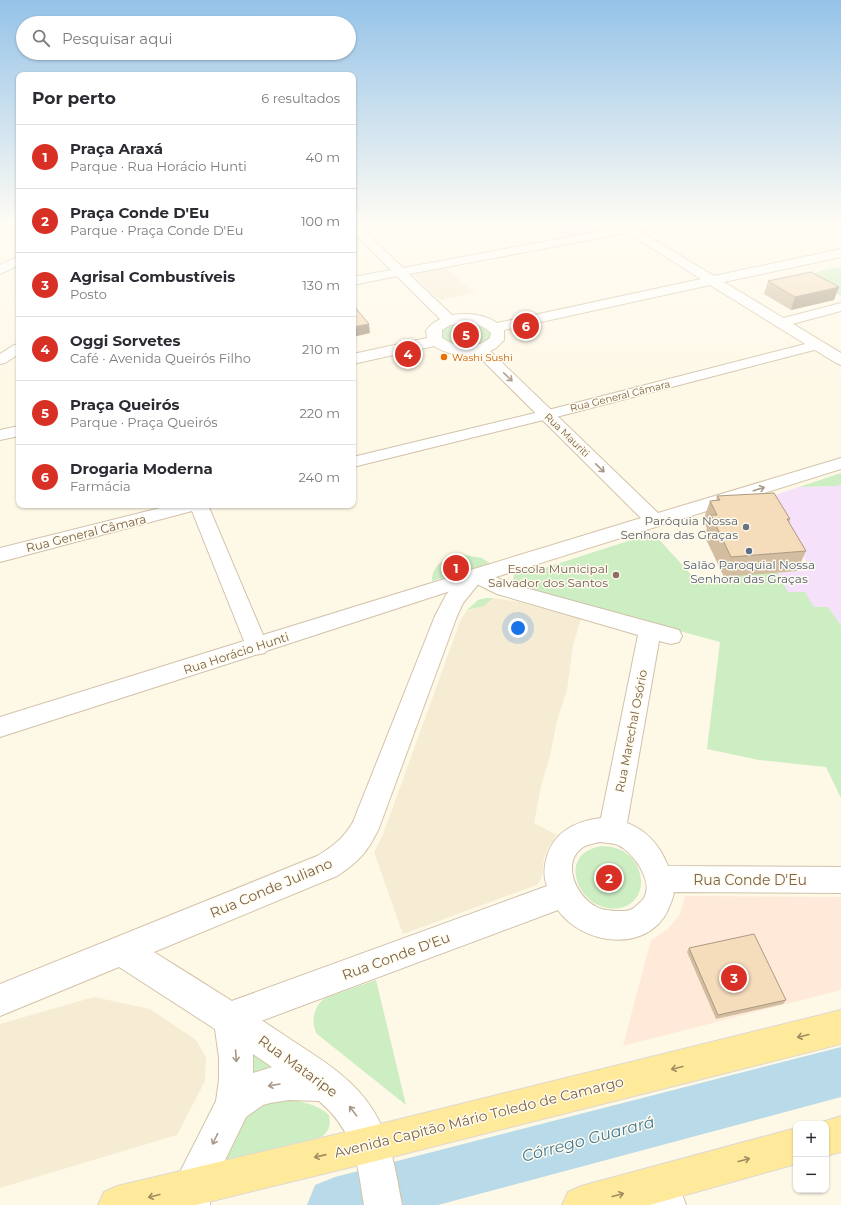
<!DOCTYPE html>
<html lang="pt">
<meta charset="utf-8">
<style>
body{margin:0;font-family:Montserrat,sans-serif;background:#f2f2f3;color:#2b2b33}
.controls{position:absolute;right:12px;bottom:12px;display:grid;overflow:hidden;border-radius:8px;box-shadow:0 1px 3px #0004}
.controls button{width:36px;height:36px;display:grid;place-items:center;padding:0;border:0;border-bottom:1px solid #e1e1e2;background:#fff;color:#2b2b33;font:20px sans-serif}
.you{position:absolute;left:518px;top:628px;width:14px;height:14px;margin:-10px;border:3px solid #fff;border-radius:50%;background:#1a73e8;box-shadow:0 0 0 6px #1a73e833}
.badge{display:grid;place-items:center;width:26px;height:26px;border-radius:50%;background:#d93025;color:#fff;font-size:13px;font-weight:700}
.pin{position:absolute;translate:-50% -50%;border:2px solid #fff;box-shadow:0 1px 4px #0006}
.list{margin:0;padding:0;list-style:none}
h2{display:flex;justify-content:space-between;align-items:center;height:52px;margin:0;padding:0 16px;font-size:17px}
h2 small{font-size:13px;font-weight:400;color:#7c7c81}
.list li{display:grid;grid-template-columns:26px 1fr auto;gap:12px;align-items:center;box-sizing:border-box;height:64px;padding:0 16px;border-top:1px solid #e1e1e2}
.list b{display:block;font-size:15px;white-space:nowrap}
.list p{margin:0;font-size:13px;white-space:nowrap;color:#7c7c81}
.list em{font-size:13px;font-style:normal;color:#7c7c81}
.icon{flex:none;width:22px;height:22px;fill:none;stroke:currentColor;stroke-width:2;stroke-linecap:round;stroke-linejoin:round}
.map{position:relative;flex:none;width:841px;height:1205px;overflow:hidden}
.search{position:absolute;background:#fff;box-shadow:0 1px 3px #0004;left:16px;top:16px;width:340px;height:44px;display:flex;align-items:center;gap:10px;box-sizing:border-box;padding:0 14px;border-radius:22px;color:#7c7c81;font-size:15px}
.panel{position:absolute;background:#fff;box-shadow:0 1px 3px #0004;left:16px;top:72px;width:340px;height:436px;border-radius:8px}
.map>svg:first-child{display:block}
.residential{fill:#f6ecd3}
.commercial{fill:#ffead9}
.education{fill:#f5e2fa}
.green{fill:#cdedc2}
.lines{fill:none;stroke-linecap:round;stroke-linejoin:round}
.river{fill:#b8dae9;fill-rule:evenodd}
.street-casing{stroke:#d1c1aa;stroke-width:2}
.secondary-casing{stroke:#d4c3a7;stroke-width:2}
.primary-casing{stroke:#dfd9d3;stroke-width:2}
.street{fill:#fff;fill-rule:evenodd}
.secondary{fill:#fff;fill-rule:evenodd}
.primary{fill:#ffea9c;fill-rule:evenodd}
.wall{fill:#d3bda1}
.shaded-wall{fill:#ac9a83}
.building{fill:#f5dcbb;stroke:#ac9a83}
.oneway{stroke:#a99988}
.oneway2{stroke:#a28b61}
.food-dot{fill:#e8710a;stroke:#fffbee;stroke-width:1.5}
.worship-dot{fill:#6b7280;stroke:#fffbee;stroke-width:1.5}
.service-dot{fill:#5c6f8a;stroke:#fffbee;stroke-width:1.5}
.education-dot{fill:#8d6e63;stroke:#fffbee;stroke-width:1.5}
.labels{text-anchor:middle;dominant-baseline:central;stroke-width:3;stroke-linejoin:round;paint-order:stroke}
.far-food-label{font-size:10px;fill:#c56008;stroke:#fffbee;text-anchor:start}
.far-street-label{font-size:10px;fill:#7a6248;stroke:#fffbee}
.worship-label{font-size:12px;fill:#5b616d;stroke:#fffbee;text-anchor:end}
.street-label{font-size:12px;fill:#7a6248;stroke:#fffbee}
.service-label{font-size:12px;fill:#4e5e75;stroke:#fffbee}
.education-label{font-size:12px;fill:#785e54;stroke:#fffbee;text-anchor:end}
.near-street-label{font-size:14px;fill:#7a6248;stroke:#fffbee}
.near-water-label{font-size:16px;font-style:italic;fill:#427a96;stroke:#fffbee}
</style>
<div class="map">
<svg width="841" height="1205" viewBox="0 0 841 1205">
<rect width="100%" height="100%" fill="#fef8e6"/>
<path class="residential" d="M445 267 475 293 440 300 412 273Z
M493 598 519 602 581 619 573 645 567 690 557 721 550 756 541 786 534 823 557 835 548 848 544 858 542 877 537 885 403 934 374 852 382 837 461 619 467 610 475 609 488 603Z
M94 997 150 1009 196 1040 206 1057 205 1081 177 1135 0 1188V1024Z"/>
<path class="commercial" d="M685 896 841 897V990L623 1046 651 940 668 929 680 914Z"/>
<path class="education" d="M547 223H609L615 227 567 237Z
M841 485V668L720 642 653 533 695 579 811 570 769 497 799 487 836 486Z"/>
<path class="green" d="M814 223H841V234L816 224Z
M838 267 841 269V296L802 276Z
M463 323C473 323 486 324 491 334L489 340C477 347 449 351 441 336L443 329 451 324Z
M841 473V485L836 486 799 487Z
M653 533 695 579 777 572 788 592H805L814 607H828L841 626V798L826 767 759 760 707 749 720 642 531 591 521 588 513 580 514 574 537 565 538 570Z
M465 555 482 558 491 564 432 581C432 562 449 556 465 555Z
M486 598H493L484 606 467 610 478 600Z
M603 846C612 847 619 848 626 853 646 867 648 902 620 908 579 915 553 852 603 846Z
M376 980 406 1105 317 1034C310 1022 314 1006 325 998Z
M253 1050 278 1068 248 1079Z
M290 1100C305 1102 318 1105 329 1115 331 1126 329 1131 321 1137L229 1160 224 1158 241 1116 261 1103Z"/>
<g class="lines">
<path class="river" d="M841 1047V1097L438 1205H307L315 1185 335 1177Z"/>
<defs>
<path id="street" d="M353 223 357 224 403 268 645 223H669L667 225 663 226 409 274 455 318 457 321 455 324 450 325 445 324 397 276 353 285V277L391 270 353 232Z
M19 256V265L0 274V265Z
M841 303V311L781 327 776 326 774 323 776 320Z
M817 341 822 342 824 345 822 348 564 415 353 467V457L556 408Z
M19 344V354L5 363 0 364V354L14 345Z
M172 505H208L263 635 477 569 511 584 679 630 682 636 679 642 671 644 659 641 627 823C648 831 660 846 668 866L841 867V893L674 892C673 899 670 904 668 910 647 954 582 945 558 910L229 1033 218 1028 213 1017 218 1006 547 886C543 876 544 866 547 856 555 831 576 821 601 818L638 635 497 594 475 583 266 651 265 653 255 655 0 737V717L244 641 192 511 0 562V548ZM600 842C606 843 613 843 618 845 633 852 654 881 644 898 642 901 638 904 635 907 629 912 623 911 615 911 607 910 601 910 595 906 575 895 560 860 585 846 590 844 595 843 600 842Z
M660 1165 673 1170 686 1205H650L642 1183 647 1170Z"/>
<path id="secondary" d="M612 223H626L714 276 841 249V257L724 282 841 353V365L836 363 710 285 504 330V340L496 348 490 351 658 513 841 458V469L480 582 463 603 457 616 379 828C368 851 359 862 337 876L154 952C197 979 239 1005 281 1033 315 1056 351 1075 373 1110 391 1139 396 1172 402 1205H364C357 1161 355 1132 319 1101L289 1100 270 1103 263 1105 246 1117 211 1189 210 1205H172L173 1187 179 1174 216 1101 219 1080V1058L215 1029 119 967 0 1016V984L317 856C332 847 344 838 353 822L435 616 446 595 464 572 641 518 477 355C462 357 446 354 434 346L353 364V354L427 338 426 331C440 310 478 310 497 323L701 279ZM461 323C473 323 482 324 491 333L490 338C475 350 457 348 442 338V330L450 325ZM253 1054 272 1067 253 1073Z
M19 426V436L0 440V430Z"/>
<path id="primary" d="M841 1010V1044L372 1162 196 1205H98L104 1192 117 1186 372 1126Z
M841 1116V1152L826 1156V1124H816Z
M796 1128V1164L650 1205H562L568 1192 581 1186Z"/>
</defs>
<use href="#street" class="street-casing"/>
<use href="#secondary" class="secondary-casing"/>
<use href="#primary" class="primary-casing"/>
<use href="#street" class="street"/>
<use href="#secondary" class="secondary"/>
<use href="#primary" class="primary"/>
</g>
<path class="wall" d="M768 281 834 300 791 310 764 294Z
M717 496 790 519 789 523 806 551 797 571 724 577 704 535 707 528 703 521 710 501H716Z
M689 948 786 1000 783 1004 716 1019 687 952Z"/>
<path class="shaded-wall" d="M839 287 834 300 791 310 795 297Z
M369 324 370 333 353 337V327Z"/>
<path class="building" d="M811 272 839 287 795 297 768 281Z
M353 305 369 324 353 327Z
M774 493 790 519H787L806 551 731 557 711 515H717L710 501 720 500 717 496Z
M754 934 786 1000 718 1015 689 948Z"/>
<defs><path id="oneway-shaft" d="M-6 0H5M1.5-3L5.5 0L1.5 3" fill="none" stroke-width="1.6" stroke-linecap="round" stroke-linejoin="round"/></defs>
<g class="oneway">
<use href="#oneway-shaft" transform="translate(508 377) rotate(44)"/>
<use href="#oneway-shaft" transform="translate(600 468) rotate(44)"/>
<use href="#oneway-shaft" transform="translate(759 489) rotate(-17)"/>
<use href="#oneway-shaft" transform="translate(236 1056) rotate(86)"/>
<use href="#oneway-shaft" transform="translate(274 1085) rotate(170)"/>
<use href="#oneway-shaft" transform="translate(353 1111) rotate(-127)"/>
<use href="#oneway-shaft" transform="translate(215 1139) rotate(116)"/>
</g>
<g class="oneway2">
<use href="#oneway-shaft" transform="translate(803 1036) rotate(166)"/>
<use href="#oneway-shaft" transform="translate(677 1068) rotate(166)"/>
<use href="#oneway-shaft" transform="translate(320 1156) rotate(167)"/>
<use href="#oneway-shaft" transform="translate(744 1160) rotate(-15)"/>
<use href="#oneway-shaft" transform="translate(618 1195) rotate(-15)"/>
<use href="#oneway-shaft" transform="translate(154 1196) rotate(166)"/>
</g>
<linearGradient id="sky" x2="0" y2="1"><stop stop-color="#95c3e8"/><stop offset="0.57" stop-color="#fffcf4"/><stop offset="1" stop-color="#fffcf4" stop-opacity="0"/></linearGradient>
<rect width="841" height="392" fill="url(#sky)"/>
<circle class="food-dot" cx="444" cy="357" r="4"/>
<circle class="worship-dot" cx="746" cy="527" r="4"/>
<circle class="service-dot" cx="749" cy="551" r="4"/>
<circle class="education-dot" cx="616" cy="575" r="4"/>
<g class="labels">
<g class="far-food-label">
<text x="452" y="357">Washi Sushi</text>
</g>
<g class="far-street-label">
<text transform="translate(620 396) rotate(-14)">Rua General Câmara</text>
<text transform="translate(567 435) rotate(44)">Rua Mauriti</text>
</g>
<g class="worship-label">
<text x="738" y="520">Paróquia Nossa<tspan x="738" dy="14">Senhora das Graças</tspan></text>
</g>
<g class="street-label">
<text transform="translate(86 533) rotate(-14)">Rua General Câmara</text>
<text transform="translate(236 653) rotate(-18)">Rua Horácio Hunti</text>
<text transform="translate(631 731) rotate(-79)">Rua Marechal Osório</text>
</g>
<g class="service-label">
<text x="749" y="564">Salão Paroquial Nossa<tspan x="749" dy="14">Senhora das Graças</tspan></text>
</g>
<g class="education-label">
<text x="608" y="568">Escola Municipal<tspan x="608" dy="14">Salvador dos Santos</tspan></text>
</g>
<g class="near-street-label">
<text x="750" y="880">Rua Conde D'Eu</text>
<text transform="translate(271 888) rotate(-23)">Rua Conde Juliano</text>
<text transform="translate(396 956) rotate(-20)">Rua Conde D'Eu</text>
<text transform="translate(298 1066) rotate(36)">Rua Mataripe</text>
<text transform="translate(479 1117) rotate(-14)">Avenida Capitão Mário Toledo de Camargo</text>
</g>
<g class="near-water-label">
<text transform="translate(588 1139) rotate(-15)">Córrego Guarará</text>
</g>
</g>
</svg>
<div class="controls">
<button>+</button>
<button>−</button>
</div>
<div class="you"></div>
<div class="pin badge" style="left:456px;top:568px">1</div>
<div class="pin badge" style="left:609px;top:878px">2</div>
<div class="pin badge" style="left:734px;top:978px">3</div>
<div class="pin badge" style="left:408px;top:354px">4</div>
<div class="pin badge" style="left:466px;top:335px">5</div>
<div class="pin badge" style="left:526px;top:326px">6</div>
<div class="search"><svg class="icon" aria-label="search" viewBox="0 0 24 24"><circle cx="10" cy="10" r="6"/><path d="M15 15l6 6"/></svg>Pesquisar aqui</div>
<section class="panel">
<h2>Por perto<small>6 resultados</small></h2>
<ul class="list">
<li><span class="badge">1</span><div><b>Praça Araxá</b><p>Parque · Rua Horácio Hunti</p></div><em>40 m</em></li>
<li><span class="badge">2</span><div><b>Praça Conde D'Eu</b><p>Parque · Praça Conde D'Eu</p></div><em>100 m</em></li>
<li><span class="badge">3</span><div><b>Agrisal Combustíveis</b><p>Posto</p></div><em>130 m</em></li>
<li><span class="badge">4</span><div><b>Oggi Sorvetes</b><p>Café · Avenida Queirós Filho</p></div><em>210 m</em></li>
<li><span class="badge">5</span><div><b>Praça Queirós</b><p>Parque · Praça Queirós</p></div><em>220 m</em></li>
<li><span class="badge">6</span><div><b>Drogaria Moderna</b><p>Farmácia</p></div><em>240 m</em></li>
</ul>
</section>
</div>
